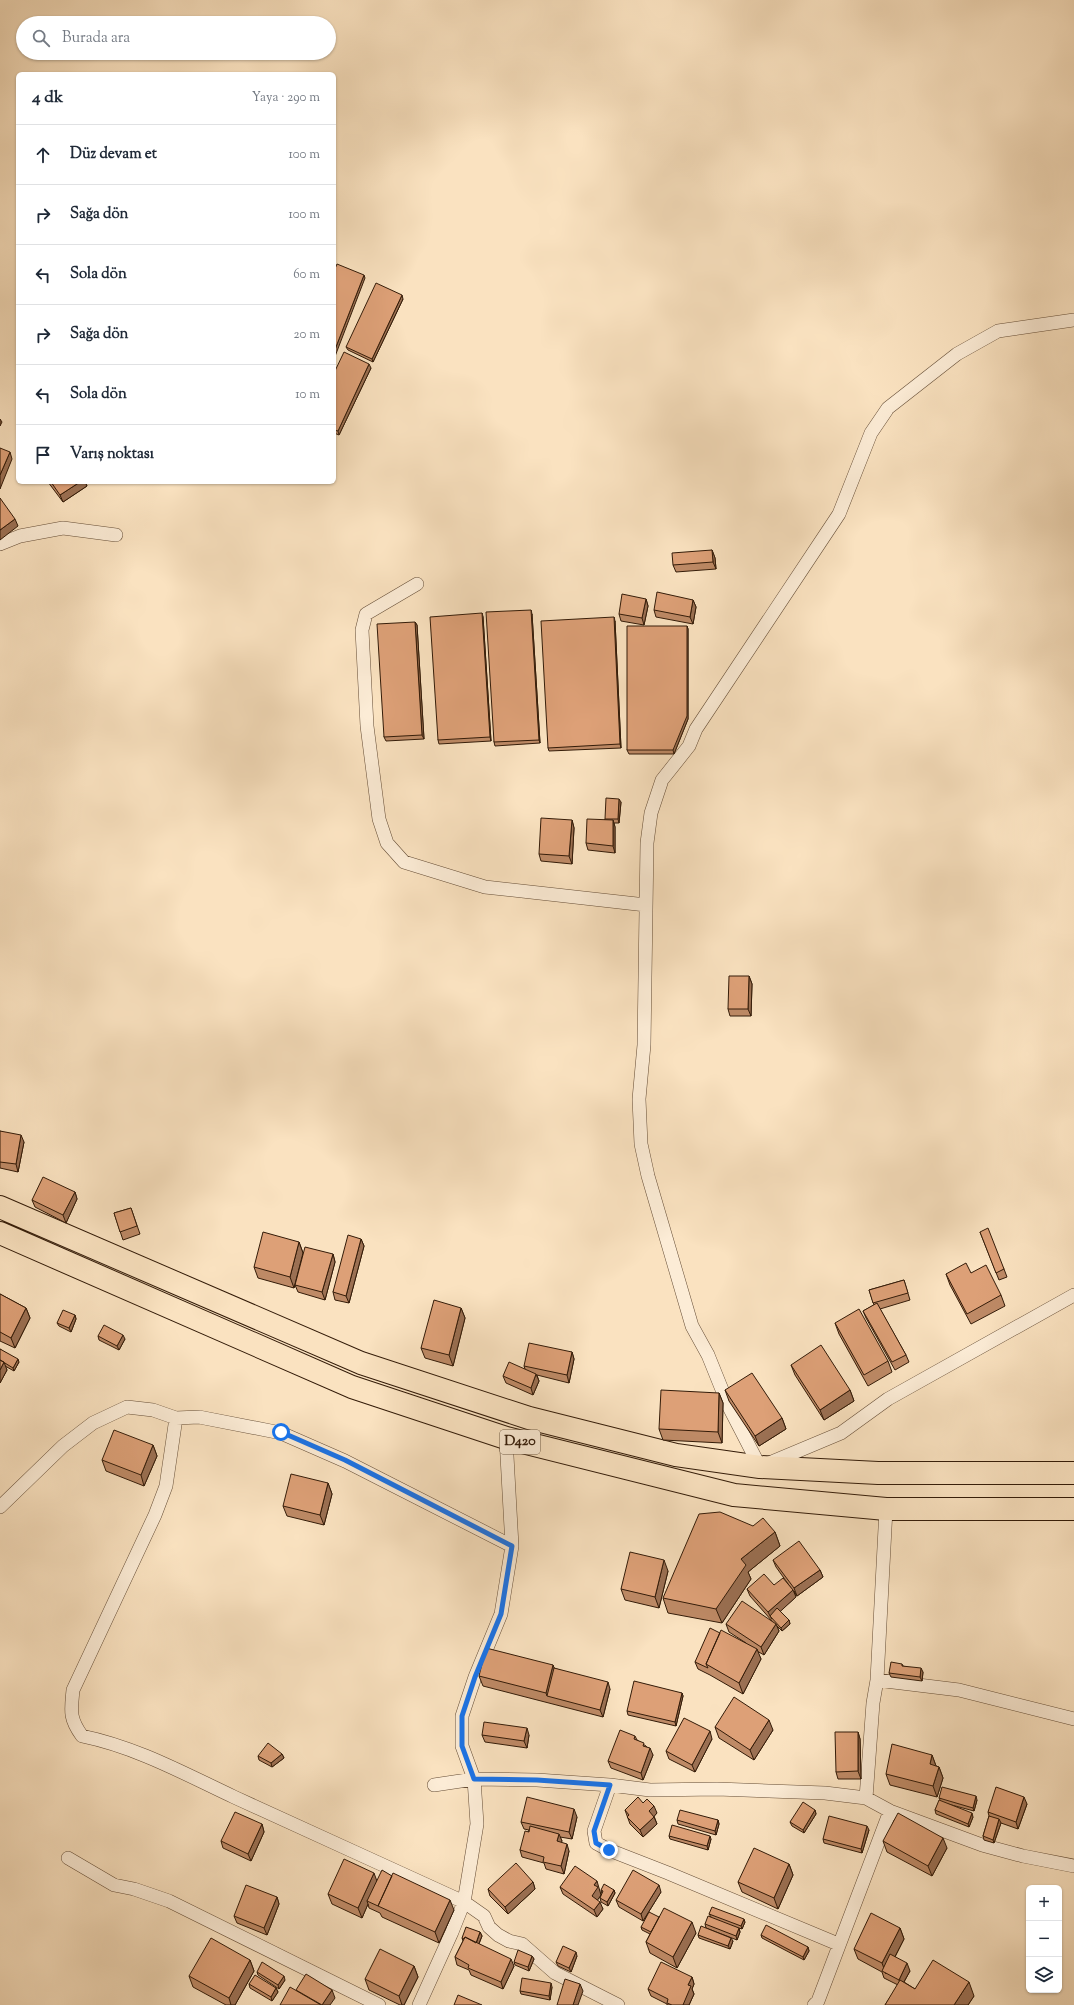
<!DOCTYPE html>
<html lang="tr">
<meta charset="utf-8">
<style>
body{margin:0;font-family:"Sorts Mill Goudy",serif;background:#f6f6f7;color:#1f2937}
.controls{position:absolute;right:12px;bottom:12px;display:grid;overflow:hidden;border-radius:6px;box-shadow:0 1px 3px #0004}
.controls button{width:36px;height:36px;display:grid;place-items:center;padding:0;border:0;border-bottom:1px solid #e0e1e3;background:#fff;color:#1f2937;font:20px sans-serif}
.stop{position:absolute;width:12px;height:12px;margin:-9px;border:3px solid #1a73e8;border-radius:50%;background:#fff}
.stop.end{background:#1a73e8;border-color:#fff;box-shadow:0 1px 4px #0008}
.list{margin:0;padding:0;list-style:none}
h2{display:flex;justify-content:space-between;align-items:center;height:52px;margin:0;padding:0 16px;font-size:17px}
h2 small{font-size:13px;font-weight:400;color:#747a83}
.list li{display:grid;grid-template-columns:26px 1fr auto;gap:12px;align-items:center;box-sizing:border-box;height:60px;padding:0 16px;border-top:1px solid #e0e1e3}
.list b{display:block;font-size:15px;white-space:nowrap}
.list em{font-size:13px;font-style:normal;color:#747a83}
.icon{flex:none;width:22px;height:22px;fill:none;stroke:currentColor;stroke-width:2;stroke-linecap:round;stroke-linejoin:round}
.map{position:relative;flex:none;width:1074px;height:2005px;overflow:hidden}
.search{position:absolute;background:#fff;box-shadow:0 1px 3px #0004;left:16px;top:16px;width:320px;height:44px;display:flex;align-items:center;gap:10px;box-sizing:border-box;padding:0 14px;border-radius:22px;color:#747a83;font-size:15px}
.panel{position:absolute;background:#fff;box-shadow:0 1px 3px #0004;left:16px;top:72px;width:320px;height:412px;border-radius:6px}
.map>svg:first-child{display:block}
.lines{fill:none;stroke-linecap:round;stroke-linejoin:round}
.street-casing{stroke:#654d36;stroke-width:14}
.highway-casing{stroke:#331b08;stroke-width:24}
.street{stroke:#fcecd6;stroke-width:13}
.highway{stroke:#fae2c0;stroke-width:22}
.wall{fill:#be8a66;stroke:#331b08}
.shaded-wall{fill:#9b7053;stroke:#331b08}
.building{fill:#dda077;stroke:#331b08}
.route{stroke:#1a73e8;stroke-width:5}
.labels{text-anchor:middle;dominant-baseline:central;stroke-width:3;stroke-linejoin:round;paint-order:stroke}
.shield{fill:#fcecd6;stroke:#6f5a46;stroke-width:1}
.shield-label{font-size:14px;font-weight:bold;fill:#331b08}
</style>
<div class="map">
<svg width="1074" height="2005" viewBox="0 0 1074 2005">
<rect width="100%" height="100%" fill="#fae2c0"/>
<filter id="stains"><feTurbulence type="fractalNoise" baseFrequency=".005" numOctaves="4"/><feColorMatrix values="0 0 0 0 .2 0 0 0 0 .09 0 0 0 0 .02 0 0 0 .5 -.17"/></filter>
<radialGradient id="worn" r=".72"><stop offset=".6" stop-color="#630" stop-opacity="0"/><stop offset="1" stop-color="#630" stop-opacity=".3"/></radialGradient>
<g class="lines">
<defs>
<path id="street" d="M1074 320 998 331 957 354 888 408 871 433 839 514 696 729 689 746 662 780 651 813 647 843 644 1045 639 1099 641 1144 648 1176 692 1326 708 1355 729 1407 760 1467 841 1433 888 1399 1074 1295
M0 544 20 536 63 528 116 535
M417 584 366 614 362 630 367 726 379 819 387 843 404 862 485 887 646 905
M176 1418 166 1486 155 1515 73 1690C71 1711 69 1718 82 1736 136 1747 185 1774 234 1797 311 1832 387 1867 464 1902L484 1916 489 1927 498 1935 509 1941 522 1944 555 1973 618 2005
M0 1507 63 1446 93 1423 127 1407 153 1410 176 1418 199 1417 281 1433 345 1461 512 1546
M877 1680 959 1690 1074 1719
M434 1785 474 1779 537 1780 610 1785 650 1790 717 1789 825 1793 866 1798 890 1811 982 1845 1023 1856 1074 1866
M610 1785 594 1831 596 1843 609 1850 668 1873 838 1944
M866 1798 873 1703 877 1680 886 1509
M68 1858 114 1885 134 1889 169 1901 379 2005
M419 2005 452 1932 464 1902 477 1824 474 1779 462 1746V1716L475 1677 501 1614 512 1546 506 1438
M814 2005 818 2001 890 1811"/>
<path id="highway" d="M0 1207 361 1363 529 1418 676 1455 760 1467 878 1473H1074
M0 1233 352 1387 506 1438 734 1495 886 1509H1074"/>
</defs>
<use href="#street" class="street-casing"/>
<use href="#highway" class="highway-casing"/>
<use href="#street" class="street"/>
<use href="#highway" class="highway"/>
</g>
<path class="wall" d="M403 299 373 362 348 350 346 347Z
M371 368 339 435 334 433V373Z
M48 482H85L87 486 63 502Z
M712 550 715 558 716 569 676 572 673 565Z
M646 599 648 606 644 625 621 621 619 614Z
M693 600 696 607 693 624 656 617 654 610Z
M482 613 483 617 491 741 439 744 438 740Z
M532 614 540 743 495 746 494 742Z
M615 621 621 748 549 751 548 748Z
M415 622 417 625 424 739 386 741 384 737Z
M687 626 688 629V719L674 754H629L627 750Z
M621 802 619 823H614L615 827V853L588 850 586 843 605 819Z
M572 820 574 828 572 864 541 861 539 854Z
M749 976 752 984 751 1016H730L728 1009Z
M0 1131 24 1142 18 1172 0 1168Z
M75 1192 77 1199 66 1223 35 1207 32 1200Z
M131 1208 140 1234 123 1240 114 1213Z
M980 1232 1004 1269 1007 1277 999 1280Z
M361 1239 364 1246 349 1303 335 1300 333 1292Z
M299 1242 303 1253 294 1288 258 1278 254 1267Z
M333 1254 335 1262 325 1300 298 1292 295 1285Z
M971 1273 1001 1295 1005 1306 971 1324 950 1285 946 1274Z
M904 1280 910 1300 880 1309 906 1355 909 1362 895 1370 866 1318 863 1311 874 1305 869 1290Z
M0 1294 26 1308 30 1318 15 1348 0 1341Z
M461 1308 465 1318 453 1366 425 1358 421 1348Z
M75 1315 76 1319 71 1332 59 1326 57 1323Z
M835 1323 888 1361 892 1372 868 1386 839 1334Z
M98 1336 125 1339 119 1350 99 1340Z
M0 1349 19 1362 14 1371 5 1366 7 1370 0 1383Z
M572 1352 574 1359 569 1383 537 1375 539 1381 533 1395 506 1383 503 1376 525 1369 524 1366Z
M791 1365 850 1390 854 1401 824 1420 795 1375Z
M725 1390 782 1418 786 1429 759 1446 729 1401Z
M719 1393 723 1403 722 1443 663 1440 659 1429Z
M153 1445 157 1456 144 1486 106 1471 102 1460Z
M328 1483 332 1494 324 1525 287 1516 283 1506Z
M753 1526 775 1532 780 1546 748 1572 751 1579 722 1623 668 1613 663 1598Z
M773 1560 820 1570 823 1577 797 1596 794 1591 796 1597 780 1611 789 1620 790 1624 782 1631 777 1626 779 1631 764 1655 757 1651 761 1659 743 1694 710 1675 698 1669 695 1662 720 1633 746 1643 729 1632 726 1624 772 1621 750 1596 747 1589 774 1585 791 1588 776 1567Z
M668 1571 659 1608 625 1600 621 1589Z
M902 1664 903 1666 923 1672 922 1681 891 1677 889 1673Z
M553 1665 554 1668 610 1689 603 1717 483 1686 479 1676Z
M682 1693 683 1696 676 1726 628 1715 627 1711Z
M715 1727 773 1730 754 1760 719 1738Z
M858 1732 860 1739 861 1779H838L836 1772Z
M482 1735H529L527 1748 485 1742Z
M635 1736 637 1740 646 1746 653 1755 643 1780 611 1768 608 1761Z
M712 1739 695 1772 669 1759 666 1751Z
M282 1754 284 1758 272 1767 259 1760 258 1756Z
M932 1755 936 1766 939 1767 943 1778 937 1797 890 1785 886 1774Z
M939 1798 977 1800 974 1811 948 1804 973 1817 969 1827 936 1814 935 1810 940 1800Z
M643 1803 657 1813 654 1816 657 1824 643 1837 630 1824 625 1810Z
M1027 1804 1018 1829 1001 1823 994 1843 984 1840 983 1836 989 1816 988 1812Z
M815 1810 816 1814 804 1833 792 1826 790 1822Z
M577 1817 572 1839 560 1837 562 1841 561 1842 569 1851 564 1874 546 1869 544 1863 522 1857 520 1850 529 1830 524 1829 521 1822Z
M677 1820H718L719 1824 716 1835 678 1824Z
M262 1824 264 1832 251 1861 223 1848 221 1841Z
M869 1830 862 1853 824 1843 823 1839Z
M669 1836 711 1839 708 1850 670 1839Z
M883 1841 947 1848 932 1876 887 1852Z
M789 1864 793 1875 778 1909 742 1892 738 1882Z
M392 1876 454 1910 439 1943 382 1917 380 1913 369 1908 368 1904 362 1918 332 1904 328 1894Z
M533 1882 535 1889 508 1914 490 1896 488 1889Z
M560 1887 599 1889 601 1895 597 1900 603 1909 597 1917 563 1894Z
M601 1890H614L615 1893 608 1906 601 1902 600 1898 602 1894Z
M661 1892 643 1921 619 1907 616 1900Z
M277 1897 279 1904 267 1935 237 1923 234 1916Z
M709 1914 745 1922 742 1929 739 1928 740 1932 737 1940 706 1928 705 1924 711 1917Z
M659 1918 696 1933 677 1968 650 1953 646 1942 650 1934 642 1930 641 1927Z
M900 1928 904 1939 895 1957 910 1971 904 1982 915 1989 974 1996 968 2005H885L898 1985 884 1978 882 1972 858 1959 854 1949Z
M480 1932 482 1936 479 1944 514 1966 503 1989 471 1975 469 1970 457 1965 455 1957 463 1941 462 1938Z
M698 1935 733 1941 730 1949 699 1938Z
M761 1935 808 1947 809 1951 804 1960 762 1938Z
M532 1956 534 1959 529 1971 515 1965 514 1962Z
M577 1956 571 1972 558 1966 556 1962Z
M250 1960 254 1971 235 2005H226L193 1987 189 1976Z
M414 1966 418 1977 404 2005H400L369 1990 365 1979Z
M257 1972 285 1980 279 1989 258 1975Z
M692 1977 694 1984 692 1989 694 1994 689 2005H667V2004L651 1996 648 1989Z
M249 1984 276 1988 278 1992 272 2001 250 1988Z
M552 1987 550 2000 521 1994 520 1991Z"/>
<path class="shaded-wall" d="M364 275 365 278 334 359V352Z
M402 295 403 299 373 362 372 359Z
M369 364 371 368 339 435 338 431Z
M0 419 2 422 0 426Z
M10 452 12 459 0 489V475Z
M80 482H85L87 486 63 502 60 495Z
M15 519 18 526 0 540V530Z
M712 550 715 558 716 569 713 562Z
M646 599 648 606 644 625 642 618Z
M693 600 696 607 693 624 690 617Z
M531 610 532 614 540 743 539 740Z
M482 613 483 617 491 741 490 737Z
M614 617 615 621 621 748 620 744Z
M415 622 417 625 424 739 422 735Z
M687 626 688 629V719L674 754 673 750Z
M619 799 621 802 619 823 618 819Z
M572 820 574 828 572 864 569 856Z
M613 820 615 827V853L613 846Z
M749 976 752 984 751 1016 748 1009Z
M21 1135 24 1142 18 1172 16 1164Z
M75 1192 77 1199 66 1223 63 1215Z
M361 1239 364 1246 349 1303 346 1296Z
M299 1242 303 1253 294 1288 290 1277Z
M333 1254 335 1262 325 1300 322 1292Z
M26 1308 30 1318 15 1348 11 1338Z
M461 1308 465 1318 453 1366 449 1355Z
M75 1315 76 1319 71 1332 69 1328Z
M123 1335 125 1339 119 1350 117 1346Z
M572 1352 574 1359 569 1383 567 1375Z
M18 1359 19 1362 14 1371 13 1368Z
M4 1362 7 1370 0 1383V1370Z
M536 1374 539 1381 533 1395 531 1388Z
M850 1390 854 1401 824 1420 820 1410Z
M719 1393 723 1403 722 1443 718 1432Z
M782 1418 786 1429 759 1446 755 1436Z
M153 1445 157 1456 144 1486 141 1475Z
M328 1483 332 1494 324 1525 320 1515Z
M775 1532 780 1546 748 1572 751 1579 722 1623 716 1609 741 1559Z
M664 1560 668 1571 659 1608 655 1597Z
M820 1570 823 1577 797 1596 794 1588Z
M793 1590 796 1597 772 1619 770 1616 768 1612Z
M789 1620 790 1624 782 1631 781 1628Z
M776 1624 779 1631 764 1655 761 1647Z
M757 1649 761 1659 743 1694 739 1683Z
M553 1665 557 1676 547 1696 546 1693Z
M921 1668 923 1672 922 1681 920 1677Z
M608 1682 610 1689 603 1717 600 1710Z
M682 1693 683 1696 676 1726 675 1722Z
M769 1720 773 1730 754 1760 750 1750Z
M527 1728 529 1735 527 1748 524 1741Z
M710 1731 712 1739 695 1772 692 1765Z
M858 1732 860 1739 861 1779 858 1771Z
M650 1748 653 1755 643 1780 641 1773Z
M282 1754 284 1758 272 1767 271 1763Z
M932 1755 936 1766 934 1775 930 1764Z
M939 1767 943 1778 937 1797 933 1786Z
M976 1796 977 1800 974 1811 973 1808Z
M1024 1797 1027 1804 1018 1829 1016 1822Z
M654 1806 657 1813 652 1819 649 1811Z
M574 1809 577 1817 572 1839 569 1832Z
M815 1810 816 1814 804 1833 803 1830Z
M972 1813 973 1817 969 1827 968 1824Z
M654 1817 657 1824 643 1837 640 1830Z
M999 1819 1001 1823 994 1843 993 1840Z
M718 1820 719 1824 716 1835 715 1831Z
M262 1824 264 1832 251 1861 248 1854Z
M867 1826 869 1830 862 1853 861 1849Z
M559 1834 562 1841 560 1848 557 1841Z
M710 1836 711 1839 708 1850 707 1846Z
M943 1838 947 1848 932 1876 928 1866Z
M567 1844 569 1851 564 1874 561 1866Z
M789 1864 793 1875 778 1909 774 1898Z
M374 1873 378 1884 367 1901 368 1904 362 1918 358 1908Z
M597 1881 601 1895 595 1904 592 1896 594 1885Z
M533 1882 535 1889 508 1914 505 1907Z
M659 1885 661 1892 643 1921 641 1914Z
M614 1890 615 1893 608 1906 607 1902Z
M277 1897 279 1904 267 1935 264 1928Z
M450 1900 454 1910 439 1943 435 1932Z
M600 1902 603 1909 597 1917 594 1910Z
M744 1919 745 1922 742 1929 741 1926Z
M692 1922 696 1933 677 1968 673 1957Z
M739 1928 740 1932 737 1940 736 1936Z
M900 1928 904 1939 886 1974 882 1963Z
M480 1932 482 1936 477 1948 476 1944Z
M731 1938 733 1941 730 1949 728 1946Z
M808 1947 809 1951 804 1960 803 1957Z
M576 1952 577 1956 571 1972 569 1968Z
M532 1956 534 1959 529 1971 528 1967Z
M511 1959 514 1966 503 1989 501 1982Z
M250 1960 254 1971 235 2005H231L229 1998Z
M907 1963 910 1971 901 1987 899 1980Z
M414 1966 418 1977 404 2005H402L399 1996Z
M284 1976 285 1980 279 1989 278 1985Z
M692 1977 694 1984 692 1989 694 1994 689 2005H683L688 1985Z
M969 1982 974 1996 968 2005H954Z
M551 1983 552 1987 550 2000 549 1996Z
M580 1984 583 1991 578 2005H573Z
M276 1988 278 1992 272 2001 271 1997Z
M332 1990 335 1998 330 2005H322Z"/>
<path class="building" d="M337 264 364 275 334 352V271Z
M376 283 402 295 372 359 346 347Z
M344 352 369 364 338 431 334 430V373Z
M0 448 10 452 0 475Z
M51 482H80L60 495Z
M0 498 15 519 0 530Z
M712 550 713 562 673 565 672 553Z
M657 592 693 600 690 617 654 610Z
M622 594 646 599 642 618 619 614Z
M531 610 539 740 494 742 486 612Z
M482 613 490 737 438 740 430 617Z
M614 617 620 744 548 748 541 621Z
M415 622 422 735 384 737 377 624Z
M627 626H687V716L673 750H627Z
M606 798 619 799 618 819H605Z
M541 818 572 820 569 856 539 854Z
M587 819 613 820V846L586 843Z
M729 976H749L748 1009H728Z
M0 1131 21 1135 16 1164 0 1162Z
M43 1177 75 1192 63 1215 32 1200Z
M131 1208 137 1226 120 1232 114 1213Z
M988 1228 1004 1269 996 1273 980 1232Z
M263 1232 299 1242 290 1277 254 1267Z
M348 1235 361 1239 346 1296 333 1292Z
M305 1247 333 1254 322 1292 295 1285Z
M966 1263 971 1273 986 1265 1001 1295 967 1314 946 1274Z
M904 1280 908 1293 873 1303 869 1290Z
M0 1294 26 1308 11 1338 0 1332Z
M434 1300 461 1308 449 1355 421 1348Z
M877 1303 906 1355 892 1362 863 1311Z
M859 1309 888 1361 864 1375 835 1323Z
M63 1310 75 1315 69 1328 57 1323Z
M104 1325 123 1335 117 1346 98 1336Z
M529 1343 572 1352 567 1375 524 1366Z
M821 1345 850 1390 820 1410 791 1365Z
M0 1349 18 1359 13 1368 0 1360Z
M0 1360 4 1362 0 1370Z
M509 1362 536 1374 531 1388 503 1376Z
M752 1373 782 1418 755 1436 725 1390Z
M661 1390 719 1393 718 1432 659 1429Z
M114 1430 153 1445 141 1475 102 1460Z
M291 1474 328 1483 320 1515 283 1506Z
M720 1512 753 1526 763 1518 775 1532 741 1559 746 1565 716 1609 663 1598 699 1514Z
M799 1541 820 1570 794 1588 773 1560Z
M630 1552 664 1560 655 1597 621 1589Z
M764 1574 774 1585 783 1578 793 1590 768 1612 747 1589Z
M742 1601 776 1624 761 1647 726 1624Z
M777 1608 789 1620 781 1628 770 1616Z
M710 1628 720 1633 706 1664 708 1668 695 1662Z
M721 1630 757 1649 739 1683 706 1664Z
M486 1648 553 1665 546 1693 479 1676Z
M891 1662 902 1664V1666L921 1668 920 1677 889 1673Z
M554 1668 608 1682 600 1710 547 1696Z
M634 1681 682 1693 675 1722 627 1711Z
M734 1697 769 1720 750 1750 715 1727Z
M684 1718 710 1731 692 1765 666 1751Z
M484 1722 527 1728 524 1741 482 1735Z
M620 1730 635 1736 634 1739 644 1743 643 1746 650 1748 641 1773 608 1761Z
M835 1732H858V1771L836 1772Z
M268 1743 282 1754 271 1763 258 1756Z
M892 1744 932 1755 930 1764 939 1767 933 1786 886 1774Z
M942 1787 976 1796 973 1808 939 1798Z
M996 1787 1024 1797 1016 1822 988 1812Z
M527 1797 574 1809 569 1832 521 1822Z
M638 1797 643 1803 647 1799 654 1806 649 1811 654 1817 640 1830 627 1817 629 1815 625 1810Z
M939 1800 972 1813 968 1824 935 1810Z
M803 1802 815 1810 803 1830 790 1822Z
M680 1810 718 1820 715 1831 677 1820Z
M235 1812 262 1824 248 1854 221 1841Z
M898 1813 943 1838 928 1866 883 1841Z
M829 1816 867 1826 861 1849 823 1839Z
M989 1816 999 1819 993 1840 983 1836Z
M672 1825 710 1836 707 1846 669 1836Z
M530 1826 559 1834 557 1841 567 1844 561 1866 543 1862 544 1857 520 1850 525 1831 529 1832Z
M754 1848 789 1864 774 1898 738 1882Z
M344 1859 374 1873 358 1908 328 1894Z
M516 1863 533 1882 505 1907 488 1889Z
M575 1866 597 1881 594 1885 598 1887 592 1896 600 1902 594 1910 560 1887Z
M382 1870 392 1876 378 1906 367 1901Z
M633 1870 659 1885 641 1914 616 1900Z
M393 1873 450 1900 435 1932 378 1906Z
M604 1884 614 1890 607 1902 600 1898 603 1891 601 1890Z
M246 1885 277 1897 264 1928 234 1916Z
M712 1907 744 1919 741 1926 709 1914Z
M664 1908 692 1922 673 1957 646 1942Z
M649 1912 659 1917 651 1932 641 1927Z
M871 1913 900 1928 882 1963 854 1949Z
M708 1916 739 1928 736 1936 705 1924Z
M766 1925 808 1947 803 1957 761 1935Z
M701 1926 731 1938 728 1946 698 1935Z
M466 1927 480 1932 476 1943 465 1937 464 1939 462 1938Z
M465 1937 511 1959 501 1982 468 1968 469 1965 455 1957Z
M211 1938 250 1960 229 1998 189 1976Z
M563 1946 576 1952 569 1968 556 1962Z
M380 1949 414 1966 399 1996 365 1979Z
M518 1950 532 1956 528 1967 514 1962Z
M890 1954 907 1963 899 1980 882 1971Z
M933 1960 969 1982 954 2005H885L900 1980 915 1989Z
M262 1962 284 1976 278 1985 257 1972Z
M661 1962 692 1977 688 1985 691 1986 683 2005H672L667 2003 668 1999 648 1989Z
M306 1974 332 1990 322 2005 296 1990Z
M255 1975 276 1988 271 1997 249 1984Z
M522 1978 551 1983 549 1996 520 1991Z
M565 1979 580 1984 573 2005H557Z
M290 1987 321 2005H280Z
M458 1995 482 2005H454Z"/>
<g class="lines">
<path class="route" d="M281 1432 345 1460 512 1546 501 1614 475 1677 462 1716V1746L474 1779 537 1780 610 1785 594 1831 596 1843 609 1850"/>
</g>
<g class="labels">
<rect class="shield" x="500" y="1430" width="40" height="24" rx="3"/>
<g class="shield-label">
<text x="520" y="1442">D420</text>
</g>
</g>
<rect width="100%" height="100%" filter="url(#stains)"/>
<rect width="100%" height="100%" fill="url(#worn)"/>
</svg>
<div class="controls">
<button>+</button>
<button>−</button>
<button><svg class="icon" aria-label="layers" viewBox="0 0 24 24"><path d="M12 4l9 5-9 5-9-5zM3 14l9 5 9-5"/></svg></button>
</div>
<div class="stop" style="left:281px;top:1432px"></div>
<div class="stop end" style="left:609px;top:1850px"></div>
<div class="search"><svg class="icon" aria-label="search" viewBox="0 0 24 24"><circle cx="10" cy="10" r="6"/><path d="M15 15l6 6"/></svg>Burada ara</div>
<section class="panel">
<h2>4 dk<small>Yaya · 290 m</small></h2>
<ul class="list">
<li><svg class="icon" aria-label="ahead" viewBox="0 0 24 24"><path d="M12 20V5M6 11l6-6 6 6"/></svg><div><b>Düz devam et</b></div><em>100 m</em></li>
<li><svg class="icon" aria-label="right" viewBox="0 0 24 24"><path d="M7 20v-9h11M14 6l5 5-5 5"/></svg><div><b>Sağa dön</b></div><em>100 m</em></li>
<li><svg class="icon" aria-label="left" viewBox="0 0 24 24"><path d="M17 20v-9H6M10 6l-5 5 5 5"/></svg><div><b>Sola dön</b></div><em>60 m</em></li>
<li><svg class="icon" aria-label="right" viewBox="0 0 24 24"><path d="M7 20v-9h11M14 6l5 5-5 5"/></svg><div><b>Sağa dön</b></div><em>20 m</em></li>
<li><svg class="icon" aria-label="left" viewBox="0 0 24 24"><path d="M17 20v-9H6M10 6l-5 5 5 5"/></svg><div><b>Sola dön</b></div><em>10 m</em></li>
<li><svg class="icon" aria-label="arrive" viewBox="0 0 24 24"><path d="M6 21V4h12l-3 4 3 4H6"/></svg><div><b>Varış noktası</b></div></li>
</ul>
</section>
</div>
